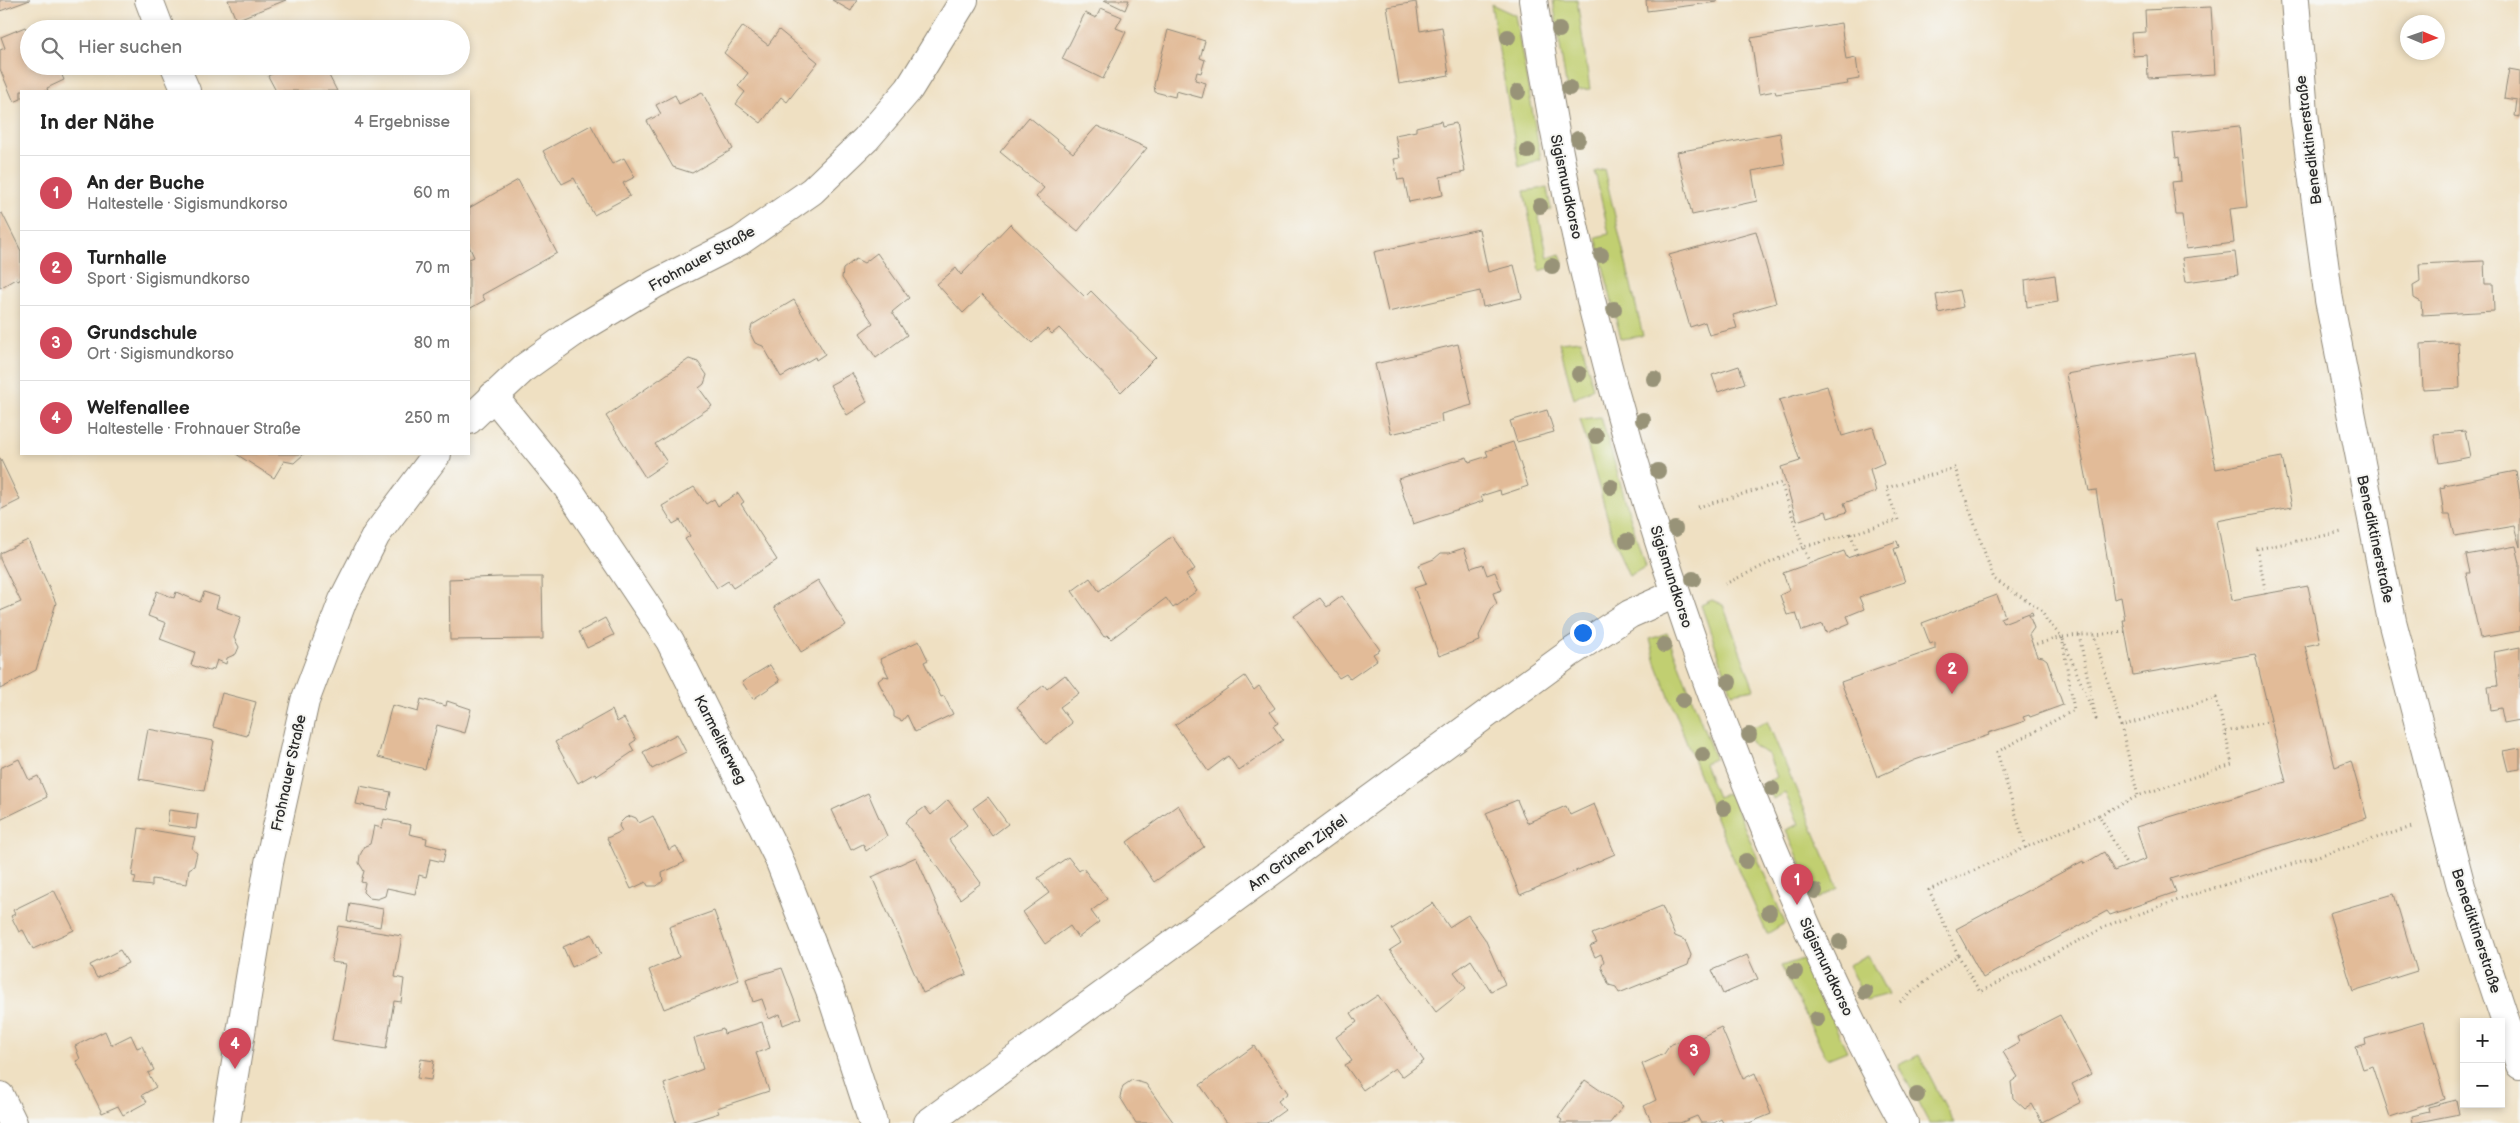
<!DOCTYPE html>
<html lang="de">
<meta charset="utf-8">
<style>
body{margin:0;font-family:"Balsamiq Sans",sans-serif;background:#f2f2f2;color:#222}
.controls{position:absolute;right:15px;bottom:15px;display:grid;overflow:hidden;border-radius:0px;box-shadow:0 2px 8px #0003}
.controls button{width:45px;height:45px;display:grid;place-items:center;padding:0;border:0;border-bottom:1px solid #e0e0e0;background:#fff;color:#222;font:25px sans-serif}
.compass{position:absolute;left:2400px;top:15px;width:45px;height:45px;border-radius:50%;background:#fff;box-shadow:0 2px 8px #0003;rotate:92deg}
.you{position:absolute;left:1582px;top:632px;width:18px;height:18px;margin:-12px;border:4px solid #fff;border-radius:50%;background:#1a73e8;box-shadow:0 0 0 8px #1a73e833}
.badge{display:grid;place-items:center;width:32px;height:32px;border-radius:50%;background:#d1495b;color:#fff;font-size:16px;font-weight:700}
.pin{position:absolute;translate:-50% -41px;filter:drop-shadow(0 1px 2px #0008)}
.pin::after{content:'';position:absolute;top:26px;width:18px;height:15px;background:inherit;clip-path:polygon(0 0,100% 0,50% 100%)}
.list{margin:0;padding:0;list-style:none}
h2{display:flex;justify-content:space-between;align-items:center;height:65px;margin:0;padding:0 20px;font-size:21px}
h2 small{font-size:16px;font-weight:400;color:#767676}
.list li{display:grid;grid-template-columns:32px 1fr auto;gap:15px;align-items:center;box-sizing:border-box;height:75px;padding:0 20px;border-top:1px solid #e0e0e0}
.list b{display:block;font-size:19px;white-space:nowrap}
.list p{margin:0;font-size:16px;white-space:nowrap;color:#767676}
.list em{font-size:16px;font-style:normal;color:#767676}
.icon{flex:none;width:28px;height:28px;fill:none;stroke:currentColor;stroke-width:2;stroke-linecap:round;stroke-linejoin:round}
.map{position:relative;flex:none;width:2520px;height:1123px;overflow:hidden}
.search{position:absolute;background:#fff;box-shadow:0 2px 8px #0003;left:20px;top:20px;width:450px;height:55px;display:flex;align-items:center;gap:12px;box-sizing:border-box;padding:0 18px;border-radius:28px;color:#767676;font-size:19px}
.panel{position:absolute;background:#fff;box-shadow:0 2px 8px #0003;left:20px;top:90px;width:450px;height:365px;border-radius:0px}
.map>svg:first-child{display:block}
.green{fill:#c1cf71;stroke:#767d4e}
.building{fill:#e2bb98}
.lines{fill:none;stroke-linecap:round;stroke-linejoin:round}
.street-casing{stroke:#8d8676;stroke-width:30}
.secondary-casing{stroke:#8d8676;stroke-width:30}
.path{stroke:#8d8676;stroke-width:3;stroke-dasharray:1 4;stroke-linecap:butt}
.street{stroke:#fff;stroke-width:28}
.secondary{stroke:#fff;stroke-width:28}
.tree{fill:#989378}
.labels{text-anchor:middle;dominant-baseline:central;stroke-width:4;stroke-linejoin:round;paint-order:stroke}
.street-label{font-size:15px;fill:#2b2b2b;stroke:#f6f6f2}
</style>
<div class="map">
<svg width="2520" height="1123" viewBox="0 0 2520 1123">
<rect width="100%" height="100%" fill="#f6f6f2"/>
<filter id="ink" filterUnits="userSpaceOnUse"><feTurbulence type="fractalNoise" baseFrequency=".02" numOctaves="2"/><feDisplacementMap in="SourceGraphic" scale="10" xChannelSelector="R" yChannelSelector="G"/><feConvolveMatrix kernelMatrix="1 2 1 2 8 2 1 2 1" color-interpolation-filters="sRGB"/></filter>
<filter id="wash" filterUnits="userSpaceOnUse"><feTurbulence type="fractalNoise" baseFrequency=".0096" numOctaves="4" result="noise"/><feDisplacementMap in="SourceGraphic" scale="20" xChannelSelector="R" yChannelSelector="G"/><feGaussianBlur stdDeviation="1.12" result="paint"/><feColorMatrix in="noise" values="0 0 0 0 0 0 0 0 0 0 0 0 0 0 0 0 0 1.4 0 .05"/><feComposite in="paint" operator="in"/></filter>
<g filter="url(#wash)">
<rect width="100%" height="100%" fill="#efe0c2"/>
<path class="green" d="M1553 0H1577L1590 89 1567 91Z
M1491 4 1515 15 1541 159 1519 167Z
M1604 169 1643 336 1621 339 1596 237 1609 234 1595 172Z
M1547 188 1551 209 1538 213 1548 258 1560 254 1563 264 1540 271 1524 191Z
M1581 340 1593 388 1574 399 1559 342Z
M1601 417 1645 567 1629 576 1614 541 1580 419Z
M1712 600 1723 605 1754 689 1732 693 1701 605Z
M1667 633 1715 758 1704 764 1717 797 1730 793 1785 923 1767 934 1722 833 1656 663 1650 639Z
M1767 721 1838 888 1817 899 1786 830 1799 824 1785 793 1773 799 1766 782 1777 777 1768 754 1753 746 1746 730Z
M1868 956 1888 995 1866 1001 1848 965Z
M1803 959 1847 1051 1827 1059 1781 966Z
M1919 1055 1954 1123H1929L1898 1065Z"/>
<g id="blocks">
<path class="building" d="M0 0H30L0 11Z
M228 0H286L236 20Z
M832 0H857L851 11Z
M1104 0H1129L1125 10Z
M1646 0H1716L1717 2 1647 11Z
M1416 2 1420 31 1442 27 1449 75 1399 84 1387 7Z
M2211 7 2215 74 2148 78 2147 55 2133 56 2131 33 2146 32 2145 10Z
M1101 8 1122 17 1116 28 1126 32 1103 79 1062 59 1085 13 1096 18Z
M1841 23 1846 60 1856 58 1859 79 1847 81 1848 84 1776 94 1775 91 1759 94 1751 38Z
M743 26 768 45 779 30 818 62 787 102 781 97 761 123 736 104 745 92 738 86 748 73 724 53Z
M25 27 29 33V66H58L64 80 47 88 48 91H21V99L14 102 0 69V50L5 48 1 37Z
M1168 30 1205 41 1200 58 1205 60 1201 73 1197 72 1195 80 1206 83 1202 98 1176 91 1175 97 1155 92 1154 85Z
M287 66H324L337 91H276L268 76Z
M2509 69 2520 71V117L2515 116 2517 100 2504 98Z
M702 92 733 149 692 173 673 167 647 121 661 114 656 105 675 95 679 104Z
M1029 117 1073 153 1097 126 1147 148 1078 231 1036 197 1044 188 1000 152Z
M1441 121 1442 126 1456 123 1465 172 1440 177 1443 195 1409 202 1404 179 1398 180 1394 159 1400 158 1395 135 1416 131V127Z
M591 125 612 164 624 158 635 177 623 183 630 196 594 215 574 178 562 184 543 151Z
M2239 126 2247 207 2230 209 2234 243 2186 249 2182 215H2176L2172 182 2181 181 2179 157 2176 158 2173 133Z
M1780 133 1785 165 1752 171 1757 201 1692 215 1677 152Z
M518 180 557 253 482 295 485 300 469 309V259L474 257 469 246V208Z
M2 213 21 251V279L18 281 17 278 0 288V214Z
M1010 224 1085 297 1091 291 1156 357 1121 392 1059 328 1052 334 1047 329 1032 343 982 295 963 313 937 284 956 268 961 275Z
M1479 229 1488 272 1514 265 1522 298 1483 307 1480 291 1388 312 1374 252Z
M1756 231 1776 303 1733 315 1737 328 1709 335 1705 322 1690 327 1669 255Z
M2235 252 2238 275 2186 282 2182 258Z
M877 253 909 298 892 312 907 335 876 358 860 333 873 323 842 278 843 269 856 259 864 263Z
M2484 261 2485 284H2493L2494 311 2422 315 2421 302 2414 298 2413 285 2420 281 2419 264Z
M2055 275 2058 302 2027 307 2025 280Z
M1959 290 1963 307 1939 313 1936 295Z
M794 300 825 354 816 360 815 357 781 377 763 346 755 343 750 333 752 325Z
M2458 342 2460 388 2423 390 2421 344Z
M1458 344 1472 405 1441 414 1442 422 1391 434 1375 364Z
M2194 352 2216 469 2282 457 2292 507 2217 521 2232 600 2308 586 2320 643 2305 646 2335 767 2351 761 2367 818 2171 879 2176 892 2110 915 2107 911 1983 978 1956 929 2083 861 2084 864 2104 852 2114 871 2146 859 2136 827 2286 782 2255 654 2133 675 2123 620H2125L2121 597 2114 599 2096 490 2089 491 2066 374Z
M689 359 698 362 707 375 704 384 699 388 712 406 655 444 667 462 645 477 606 416Z
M1739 366 1745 383 1718 392 1712 375Z
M852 373 867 402 847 415 830 385Z
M1827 386 1842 436 1873 427 1884 463 1870 469 1876 492 1844 503 1847 512 1828 518 1826 511 1797 521 1781 467 1800 461 1779 400Z
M1547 410 1554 432 1517 442 1510 421Z
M2465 431 2470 457 2439 463 2434 434Z
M1513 442 1528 486 1501 495 1500 490 1481 496 1483 501 1413 524 1398 479 1467 457 1469 462 1488 456 1486 451Z
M236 454H304L294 463 284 461 274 478Z
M0 458 20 500 0 510Z
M2516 471 2520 496V547L2514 526 2455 536 2450 515H2444L2440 488 2445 487 2444 485Z
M694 487 706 504 714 499 718 506 738 493 744 502 741 504 777 560 733 588 728 581 717 588 685 539 690 536 680 520 673 524 662 506Z
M1172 536 1195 569 1186 575 1197 591 1173 608 1166 598 1111 639 1107 635 1104 637 1072 591 1090 578 1099 591Z
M28 540 56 603 36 670 0 689V611L21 602 0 559V553Z
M1897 541 1899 547 1894 549 1905 582 1859 597 1864 609 1847 616 1850 623 1826 633 1823 624 1802 631 1796 613 1787 615 1780 595 1789 591 1783 573 1844 551 1847 558Z
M2516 546 2520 563V631L2480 638 2466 573H2470L2466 555Z
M1464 548 1471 568 1483 564 1487 575 1495 572 1502 590 1493 593 1497 604 1493 606 1479 636 1480 641 1439 656 1414 588 1426 584 1419 565 1434 559 1441 553H1449Z
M500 577H542L543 639 450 640 449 579Z
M818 580 846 625 801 652 774 607Z
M157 591 174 598 176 592 200 602 204 592 219 597 216 608 241 617 234 638 239 647 236 654 227 658 226 664 217 660 214 669 209 671 191 665 195 652 160 639 166 623 148 616Z
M1997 595 2005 616 2000 618 2003 623 2032 612 2033 615H2029L2034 628 2029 635 2037 656 2043 657 2047 660 2063 705 2030 717 2029 715 2023 717 2025 721 1988 733 1989 735 1915 760 1877 777 1841 682 1935 649V642L1930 644 1922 623Z
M1342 596 1380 650 1373 654 1377 660 1350 679 1346 674 1339 678 1294 616 1320 598 1327 607Z
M605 618 614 635 587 648 579 632Z
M919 641 928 660 924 662 941 697 944 696 953 714 915 732 907 715 902 721 894 717V712L878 681 884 676 889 677 880 659Z
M2520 647V720L2504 723 2501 708 2491 710 2488 687 2498 686 2494 652Z
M770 665 780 681 753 699 742 682Z
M1065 675 1079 693 1060 707 1072 723 1046 744 1017 707 1044 685 1047 689Z
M1245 676 1254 690 1259 686 1275 708 1270 712 1278 723 1273 726 1283 740 1239 771 1228 756 1208 771 1175 725Z
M222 693 256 702 247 736 213 727Z
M421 699 446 706 447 701 471 709 465 733 437 725 425 769 378 757 392 705 418 712Z
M612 710 617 722 624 718 636 740 630 744 634 751 597 776 595 773 578 783 555 742Z
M148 729 214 741 204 791 139 779Z
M677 734 686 752 652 769 643 752Z
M2520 748V769L2508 771 2503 751Z
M19 759 29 780 38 776 47 797 0 820V768Z
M360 786 391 792 387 810 356 804Z
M868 793 887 836 866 851 863 844 851 850 832 810Z
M988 797 1008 824 992 836 973 808Z
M948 800 967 825 949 840 981 883 960 899 905 822 925 807 931 815Z
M1517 800 1527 823 1566 806 1570 815 1594 804 1615 854 1520 895 1486 813Z
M1178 805 1204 847 1154 882 1127 842Z
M169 810 198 814 196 829 167 825Z
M631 816 636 818 639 823 653 816 669 850 676 846 685 862 662 873 663 881 657 886H648L646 882 631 889 607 838 622 831 619 826 620 823 625 818Z
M384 819 411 825 409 834 427 838 426 844 446 849 443 862 430 859 426 877 419 875 415 894 387 888 385 896 377 899 369 898 363 892 365 883 361 882 364 871 359 863 360 855 365 846 370 844 374 826 382 828Z
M139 828 195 837 192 849 197 853 194 866 189 869 187 884 152 879V886L134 884 136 877 132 876Z
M916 857 967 974 923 993 872 877Z
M1068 857 1079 871 1083 868 1107 899 1091 911 1099 922 1078 938 1070 926 1045 944 1023 912 1049 893 1038 878Z
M54 890 74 930 33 949 23 930 19 932 11 916 15 914 13 910Z
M2394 894 2417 971 2353 991 2329 913Z
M350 903 383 909 380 927 347 921Z
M1433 903 1449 927 1468 915 1485 939 1505 984 1491 991 1471 960 1454 972 1466 988 1436 1012 1390 950 1401 943 1392 929Z
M1662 906 1675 936 1685 940 1691 955 1688 965 1619 993 1616 987 1609 985 1601 966 1604 961 1601 954 1595 957 1590 946 1597 943 1592 934Z
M714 911 739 980 664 1009 649 970 679 957 669 927Z
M338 926 402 936 395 977 404 979 401 1002 394 1001 386 1049 332 1040 346 964 331 962Z
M592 934 601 954 572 967 563 947Z
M120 950 128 963 97 978 90 965Z
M1747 955 1758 979 1723 994 1712 970Z
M782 968 801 1018 783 1025 780 1014 769 1019 762 999 753 1002 746 979Z
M1378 995 1424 1061 1402 1077 1395 1068 1363 1090 1345 1065 1352 1061 1336 1037 1357 1022 1351 1013Z
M2060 1015 2091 1074 2072 1084 2081 1102 2042 1122 2032 1104 2025 1109 2013 1098 2011 1082 2018 1077 2003 1052 2019 1043 2017 1037Z
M762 1022 770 1048 756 1053 769 1091 717 1108 719 1113 687 1123H676L664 1084 703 1069 694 1038 723 1029 724 1034Z
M2423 1022 2445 1099 2390 1117 2373 1066 2363 1069 2356 1047 2366 1044 2365 1039Z
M1721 1027 1743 1079 1755 1073 1771 1114 1749 1123H1723L1721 1119 1714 1123H1701L1697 1116 1680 1123H1652L1644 1106 1656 1100 1642 1064 1664 1054 1670 1045 1677 1042 1688 1044Z
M105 1031 111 1045 131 1035 137 1048 142 1046 154 1070 148 1073 156 1087 142 1095 147 1102 123 1115 118 1106 102 1113 76 1061 80 1059 75 1046Z
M1254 1046 1288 1093 1278 1101 1285 1110 1267 1123H1227L1200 1085Z
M421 1059 434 1061 431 1080 417 1078Z
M1132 1080 1146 1084 1174 1123H1136L1120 1097 1123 1086Z
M1585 1080 1623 1106 1610 1123H1560L1562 1120 1558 1117Z
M2456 1100 2459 1114 2413 1123 2412 1116 2429 1112 2428 1107Z"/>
</g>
</g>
<g filter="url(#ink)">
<use href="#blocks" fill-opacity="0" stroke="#8d8676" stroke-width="1"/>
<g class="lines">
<defs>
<path id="street" d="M149 0 160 29
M2295 0 2304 113 2329 300 2392 621 2462 890 2520 1065
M175 66 186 91
M493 396 567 487 670 641 778 857 830 991 873 1123
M0 1096 13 1123
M928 1123 1570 653 1630 614 1675 594"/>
<path id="secondary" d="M1533 0C1573 276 1649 546 1755 804 1799 913 1847 1020 1904 1123
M469 420 524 368 573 333 655 284 740 241 812 191 866 139 909 89 964 0
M226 1123 269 863 305 701 343 600 376 535 437 454"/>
</defs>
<use href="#street" class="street-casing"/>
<use href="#secondary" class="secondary-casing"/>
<path class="path" d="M1698 507 1781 483 1803 547 1725 584
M1857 554 1851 534 1898 520 1886 488 1955 468 1994 579 2041 610 2047 621 2062 637 2033 645
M1810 563 1803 547 1851 534
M2266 594 2257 549 2342 532
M2125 632 2094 635 2121 726 2216 698 2225 732
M2063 637 2079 635
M2121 726 2138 796 2232 764 2225 732 2271 721
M2099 815 2138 796
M2026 848 1997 752 2074 710 2062 637 2096 719 2079 635H2094
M1958 955 1980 992 2111 924 2198 893 2412 827
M1900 1002 1958 955 1929 890 2099 815 2127 866"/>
<use href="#street" class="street"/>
<use href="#secondary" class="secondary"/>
</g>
<g class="tree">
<circle cx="1559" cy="30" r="8"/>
<circle cx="1508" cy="37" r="8"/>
<circle cx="1569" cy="88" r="8"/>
<circle cx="1518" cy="92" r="8"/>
<circle cx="1578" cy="139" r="8"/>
<circle cx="1528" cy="151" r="8"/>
<circle cx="1540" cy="206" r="8"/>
<circle cx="1601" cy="255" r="8"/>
<circle cx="1552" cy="266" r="8"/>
<circle cx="1614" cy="309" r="8"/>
<circle cx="1579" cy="374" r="8"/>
<circle cx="1654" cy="379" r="8"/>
<circle cx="1643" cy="420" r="8"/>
<circle cx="1596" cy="436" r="8"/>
<circle cx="1658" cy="471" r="8"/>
<circle cx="1611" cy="487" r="8"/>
<circle cx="1675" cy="529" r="8"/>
<circle cx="1627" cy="541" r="8"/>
<circle cx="1693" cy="579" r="8"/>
<circle cx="1664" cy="645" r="8"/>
<circle cx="1729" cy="682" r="8"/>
<circle cx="1683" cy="700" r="8"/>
<circle cx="1749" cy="735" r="8"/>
<circle cx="1703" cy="755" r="8"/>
<circle cx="1772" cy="789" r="8"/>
<circle cx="1724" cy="808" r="8"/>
<circle cx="1746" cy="861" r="8"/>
<circle cx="1815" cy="891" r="8"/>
<circle cx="1769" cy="912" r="8"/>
<circle cx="1840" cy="942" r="8"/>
<circle cx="1795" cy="972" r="8"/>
<circle cx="1865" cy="992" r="8"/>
<circle cx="1817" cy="1019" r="8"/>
<circle cx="1917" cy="1095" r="8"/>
</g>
</g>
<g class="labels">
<g class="street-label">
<text transform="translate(2309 140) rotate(-97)">Benediktinerstraße</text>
<text transform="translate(1566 187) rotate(78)">Sigismundkorso</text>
<text transform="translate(702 259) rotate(-29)">Frohnauer Straße</text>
<text transform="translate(2375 539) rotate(78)">Benediktinerstraße</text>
<text transform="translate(1671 577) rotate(72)">Sigismundkorso</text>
<text transform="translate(720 740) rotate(63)">Karmeliterweg</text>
<text transform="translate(289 773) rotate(-78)">Frohnauer Straße</text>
<text transform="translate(1298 853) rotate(-36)">Am Grünen Zipfel</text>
<text transform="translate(2476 931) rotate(72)">Benediktinerstraße</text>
<text transform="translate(1826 967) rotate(65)">Sigismundkorso</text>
</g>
</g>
</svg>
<div class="controls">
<button>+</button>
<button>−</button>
</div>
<svg class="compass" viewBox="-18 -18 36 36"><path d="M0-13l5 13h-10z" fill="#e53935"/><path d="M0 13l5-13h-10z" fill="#767676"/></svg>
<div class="you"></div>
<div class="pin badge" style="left:1797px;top:905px">1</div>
<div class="pin badge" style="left:1952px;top:694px">2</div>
<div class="pin badge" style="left:1694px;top:1076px">3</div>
<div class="pin badge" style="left:235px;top:1069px">4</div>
<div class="search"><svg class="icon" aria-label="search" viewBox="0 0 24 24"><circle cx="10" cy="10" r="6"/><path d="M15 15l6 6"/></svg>Hier suchen</div>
<section class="panel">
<h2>In der Nähe<small>4 Ergebnisse</small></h2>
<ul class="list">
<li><span class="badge">1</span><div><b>An der Buche</b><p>Haltestelle · Sigismundkorso</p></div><em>60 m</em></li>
<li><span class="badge">2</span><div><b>Turnhalle</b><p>Sport · Sigismundkorso</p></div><em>70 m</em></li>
<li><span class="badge">3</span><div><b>Grundschule</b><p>Ort · Sigismundkorso</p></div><em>80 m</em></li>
<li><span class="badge">4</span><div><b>Welfenallee</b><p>Haltestelle · Frohnauer Straße</p></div><em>250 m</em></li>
</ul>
</section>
</div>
